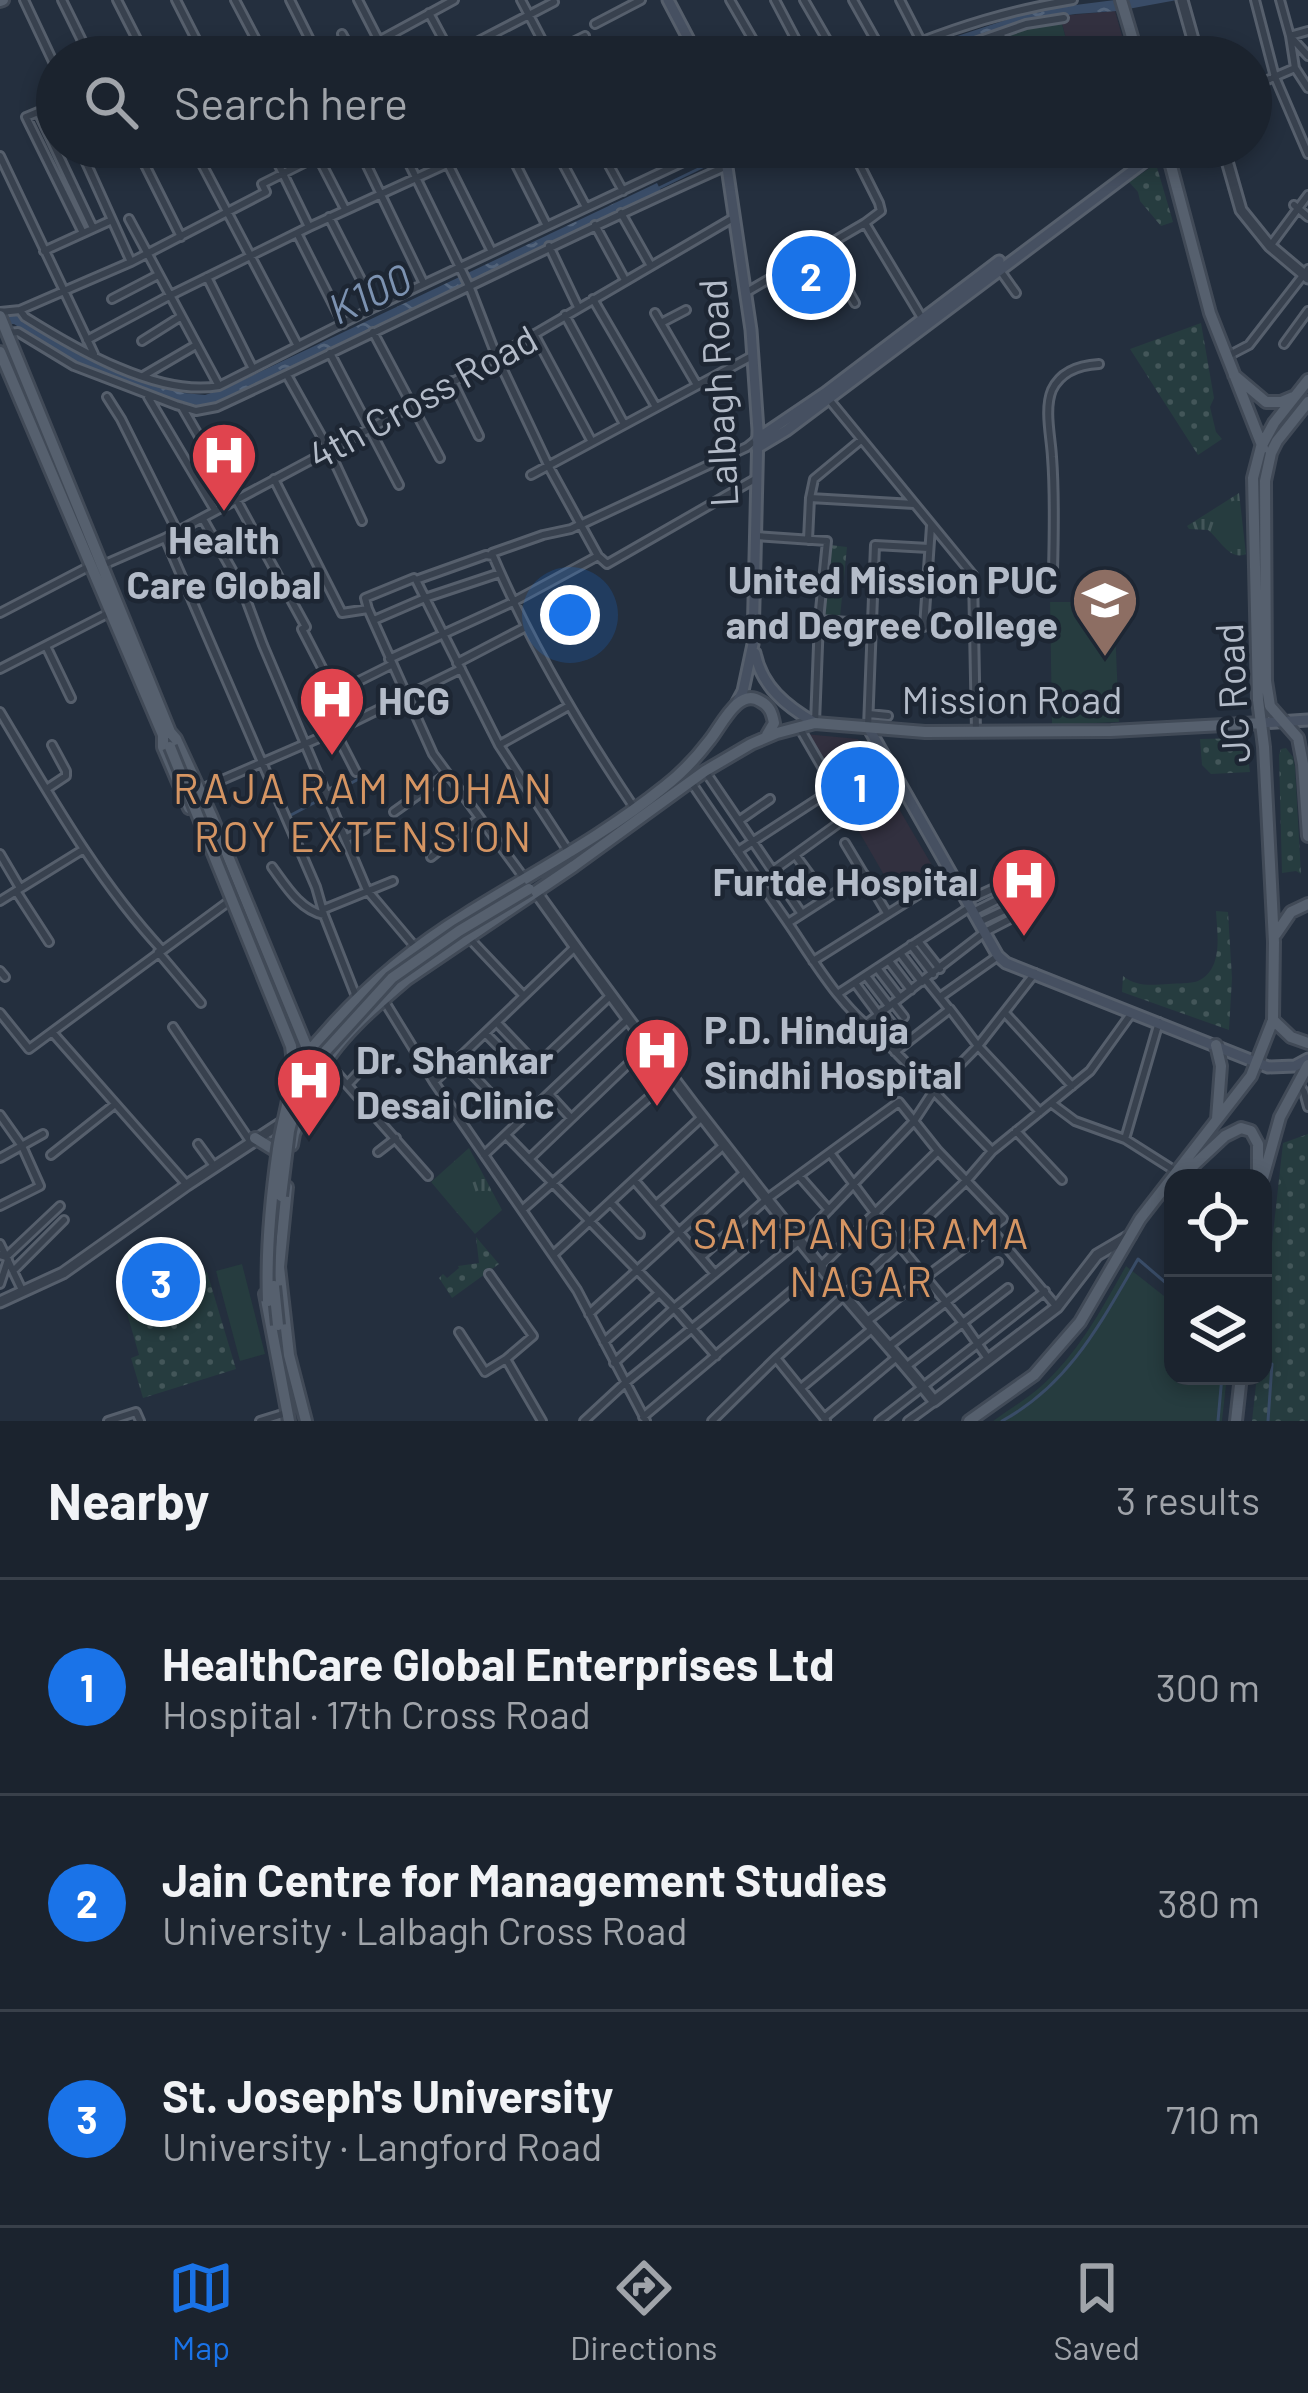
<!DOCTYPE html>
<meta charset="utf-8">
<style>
body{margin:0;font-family:Barlow,sans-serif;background:#282f3a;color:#f1f3f6}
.controls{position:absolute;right:36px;bottom:36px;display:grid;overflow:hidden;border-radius:24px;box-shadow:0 6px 18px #0003}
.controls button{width:108px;height:108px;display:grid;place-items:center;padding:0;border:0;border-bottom:3px solid #39404a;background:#1b232e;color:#f1f3f6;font:60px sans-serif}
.you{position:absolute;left:570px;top:615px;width:42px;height:42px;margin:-30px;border:9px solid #fff;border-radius:50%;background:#1a73e8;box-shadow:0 0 0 18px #1a73e833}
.badge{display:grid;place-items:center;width:78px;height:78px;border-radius:50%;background:#1a73e8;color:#fff;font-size:39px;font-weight:700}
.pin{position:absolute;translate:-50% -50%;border:6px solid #fff;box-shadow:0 3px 12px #0006}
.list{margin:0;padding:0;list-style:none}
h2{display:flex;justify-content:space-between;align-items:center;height:156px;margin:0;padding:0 48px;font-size:51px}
h2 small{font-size:39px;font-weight:400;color:#a0a4aa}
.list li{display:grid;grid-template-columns:78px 1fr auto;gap:36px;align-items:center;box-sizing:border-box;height:216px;padding:0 48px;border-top:3px solid #39404a}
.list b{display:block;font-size:45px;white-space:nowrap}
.list p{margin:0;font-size:39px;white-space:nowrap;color:#a0a4aa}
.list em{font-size:39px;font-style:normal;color:#a0a4aa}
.icon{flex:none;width:66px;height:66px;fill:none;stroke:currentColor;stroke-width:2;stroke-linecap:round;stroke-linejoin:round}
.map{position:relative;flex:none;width:1308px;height:1421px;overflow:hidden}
.search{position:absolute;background:#1b232e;box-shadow:0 6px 18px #0003;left:36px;right:36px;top:36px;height:132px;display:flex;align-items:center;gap:30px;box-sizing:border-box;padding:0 42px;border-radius:66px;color:#a0a4aa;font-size:45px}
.sheet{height:804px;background:#1b232e}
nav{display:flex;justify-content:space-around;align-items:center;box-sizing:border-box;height:168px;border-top:3px solid #39404a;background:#1b232e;font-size:33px;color:#a0a4aa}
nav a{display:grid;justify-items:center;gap:6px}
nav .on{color:#1a73e8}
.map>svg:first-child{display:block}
.medical{fill:#32303f}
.grass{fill:url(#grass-tufts)}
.park{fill:url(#park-dots)}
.pitch{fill:#263c3f}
.water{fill:url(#water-ripples)}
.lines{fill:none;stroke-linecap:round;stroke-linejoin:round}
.stream{stroke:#394c67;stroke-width:3}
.minor-casing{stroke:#565f6c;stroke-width:12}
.tertiary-casing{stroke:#565f6c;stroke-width:15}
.secondary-casing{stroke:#565f6c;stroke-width:15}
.primary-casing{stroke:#414a57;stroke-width:16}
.minor{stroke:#38414e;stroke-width:6}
.tertiary{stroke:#38414e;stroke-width:9}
.secondary{stroke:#465061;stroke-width:9}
.primary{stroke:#56606e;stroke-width:10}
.primary-bridge-casing{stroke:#414a57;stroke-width:16;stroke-linecap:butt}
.primary-bridge{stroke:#56606e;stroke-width:10}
.labels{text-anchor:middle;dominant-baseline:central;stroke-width:9;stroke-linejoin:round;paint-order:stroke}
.street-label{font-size:39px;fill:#b4bcc9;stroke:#1d2633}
.poi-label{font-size:39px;font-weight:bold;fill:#b4bcc9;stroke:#1d2633;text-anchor:start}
.water-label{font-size:42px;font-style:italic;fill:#7c92b1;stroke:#1d2633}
.neighbourhood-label{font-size:42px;letter-spacing:3px;fill:#d59563;stroke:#1d2633}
</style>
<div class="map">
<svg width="1308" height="1421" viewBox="0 0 1308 1421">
<defs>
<pattern id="grass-tufts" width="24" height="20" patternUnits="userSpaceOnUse" patternTransform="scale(3)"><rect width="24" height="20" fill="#263c3f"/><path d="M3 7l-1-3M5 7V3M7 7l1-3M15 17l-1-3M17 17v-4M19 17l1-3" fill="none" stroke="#435659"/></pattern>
<pattern id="park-dots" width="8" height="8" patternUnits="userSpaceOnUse" patternTransform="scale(3)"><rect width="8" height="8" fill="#263c3f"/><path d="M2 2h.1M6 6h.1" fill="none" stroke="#435659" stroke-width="1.8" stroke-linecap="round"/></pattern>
<pattern id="water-ripples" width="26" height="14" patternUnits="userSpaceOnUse" patternTransform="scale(3)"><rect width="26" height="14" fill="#394c67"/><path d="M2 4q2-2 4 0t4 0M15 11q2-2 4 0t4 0" fill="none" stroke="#53647b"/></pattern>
</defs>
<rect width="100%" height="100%" fill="#242f3e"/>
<path class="medical" d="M1115 11 1128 57H1071L1060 16Z
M805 734 858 739 933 867 895 894 854 823 856 820 812 751Z"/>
<path class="grass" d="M1061 21 1071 57H1011L1004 35 1027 27Z
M1239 493 1246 554C1230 561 1220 540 1208 530L1189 529 1187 526Z
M469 1148 502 1210 475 1234 431 1182Z"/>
<path class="park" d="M1156 164 1173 222 1161 226 1140 201 1138 192 1129 182Z
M1201 323 1214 398 1210 407 1216 432 1222 439 1198 455 1130 349Z
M830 545 847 547 840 617 823 615Z
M1245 738 1250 772 1211 774 1202 765 1200 739Z
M1286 748 1293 757 1295 767 1301 874 1296 871 1282 873 1279 755 1281 749Z
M1216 911 1228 912 1232 978 1229 1030 1122 992 1123 976C1137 987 1151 985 1169 984 1177 983 1190 984 1198 981 1224 969 1217 933 1216 911Z
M1308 1134V1421H1252L1257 1376H1263V1325L1283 1143Z
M476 1237 499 1264 452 1298 439 1278 443 1274 447 1278 459 1268 458 1266 479 1263Z
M207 1272 236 1369 143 1398 131 1358 139 1355 125 1306 131 1303 129 1296Z"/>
<path class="pitch" d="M1050 602H1114L1119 722 1052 725Z
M242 1264 265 1354 240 1361 216 1271Z
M1126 1266 1173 1303V1376H1227L1222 1421H993C1008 1410 1025 1400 1039 1388 1078 1354 1101 1310 1126 1266Z"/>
<path class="water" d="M1115 0H1177L1117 11 1075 14 1025 22 924 57H894L1036 10Z
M657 183 661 191 226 400 205 406 182 403 82 367 14 324H0V315H18L84 356 184 393 205 395 226 388Z"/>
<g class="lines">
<path class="stream" d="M729 154 744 147
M659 188 721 158
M346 786 362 777 356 765
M291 815 323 798
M1002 1421C1070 1384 1101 1322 1138 1259L1173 1289
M1218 1421 1222 1376
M1268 1421 1272 1364"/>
<defs>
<path id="minor" d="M24 0 57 70
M62 0 90 57
M117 0 146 57
M176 0 205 57
M235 0 265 57
M290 0 311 42 305 47 311 57
M358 0 379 41
M521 0 551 57
M730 0 763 57
M775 0 805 57
M804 0 837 57
M853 0 885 57
M900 0 921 41
M1255 0 1275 77 1308 154
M1280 0 1290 36 1295 68 1308 88
M429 13 451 54
M595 24 641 0
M1308 31 1290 36 1308 56
M342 34 353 54
M1001 34 1006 54
M353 55 454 0
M448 57 554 2
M543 57 585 36
M884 57C943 31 1008 10 1073 0
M932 57 1026 24 1064 18
M1251 87 1295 68
M39 112 57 103
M79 147 131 262
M136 147 181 237
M193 147 298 346
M270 147 309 227
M313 147 345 209
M358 147 424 284
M401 147 470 288 496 355 549 467 598 556 607 564 755 479
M507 147 547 226
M554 147 586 207
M599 147 623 191
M851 147 879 203 881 211 865 223
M0 156 94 354
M748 157 764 147
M448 164 492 252
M1294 205 1308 217
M621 213 651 266
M329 217 375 307
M129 219 219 386
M595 225 625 280
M83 233 26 117 38 112 93 228
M297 233 343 324
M1271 245 1308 195
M549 246 578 307
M823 247 855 303
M44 251 112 220
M999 269 1016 293
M207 277 253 369
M745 293 865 223 922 318
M112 299 158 275
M593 299 656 407
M20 310 25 317C76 349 158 397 219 386L375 307 715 147
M0 312 20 310 131 262 266 192 262 184 336 147
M655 313 697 385
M565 315 624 424
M661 323 686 310
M373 332 440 458
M7 333 18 332 74 366 176 405 196 411 217 407C388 328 555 242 727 166
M534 334 592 442
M87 340 169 296 309 227 484 147
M142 341 180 317
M1284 344 1308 311
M330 353 399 485
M1226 357 1249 345 1308 269
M287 375 329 450 362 521
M143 376 196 345
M452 381 479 436
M107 397 121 419 177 531
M148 397 215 510
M827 397 973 575 976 731
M182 407 212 459
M531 475 752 356
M274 479 342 613 368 609 433 754 524 878
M810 498 914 504
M236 499 306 627 302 629 335 693 391 665
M203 519 241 586 263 645 367 890 416 948
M580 525 747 447 757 439
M756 536 827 541 819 620 815 723
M165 538 316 887 324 915 357 999
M808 540 810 498 814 479 861 440
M492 553 543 535 571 529 579 525
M103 565 165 538 412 406 735 217
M1053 571C1054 533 1055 495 1052 457 1051 437 1044 409 1052 390 1061 371 1081 365 1099 364
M416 580 499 745 570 854
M368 609 365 598 414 578 416 580 486 555 493 556C531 645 581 729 635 809
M0 613 90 566
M374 620 425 598 500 573
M819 620 924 627 931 526
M951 631 974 630
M46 646 71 698
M389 659 513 602 598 556
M457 663 526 627
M0 669 109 613
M0 712C49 794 97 880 162 950
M869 714 888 716
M868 727 875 545 929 548
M335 731 356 772
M499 745 569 706
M705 771 802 914
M691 782C722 828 754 874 786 920 813 959 839 1006 879 1035L992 1151
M48 788 66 776V771L52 745
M199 790 335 731 461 669
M328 795 346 784
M394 812 447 774
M740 820 770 799
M347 838 365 829
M845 843 887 913
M738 851 824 795
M0 854 20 888
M796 856 827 898
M431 857 480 818
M272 867C286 886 300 910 324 915
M774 870 850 815 799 727
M16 891 49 942
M0 901 84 849
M966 901 1005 883
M324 909 393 881
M973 912 1011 893
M979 922 1013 906
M788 923 864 874
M470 939 523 995
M918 941 940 969
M911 945 933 974
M158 952 201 1003
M900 953 922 982
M813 961 951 874
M889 961 911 990
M877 968 900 998
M0 971 5 977
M866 976 889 1006
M925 979 949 1009
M855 983 878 1014
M839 993 970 907
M940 997 998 956
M383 999 434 1082 577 1290 646 1421
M893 1003 904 1017
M882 1011 895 1027
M0 1013 29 1049 228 902
M1005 1013 1072 1086
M498 1024 537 1065 611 995
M865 1025 985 932 1022 913
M173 1027 250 1141
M52 1032 187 1185
M486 1034 514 1062
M895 1052 950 1009 978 1046 1040 1112
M459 1060 518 1123
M327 1062 428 1176
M435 1081 576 946
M348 1084 373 1057
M1299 1084 1304 1092 1308 1107
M549 1094 570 1117
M1051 1103 1075 1121 1125 1139 1177 1172
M0 1115 22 1146 40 1186 0 1206
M1016 1131 1062 1180
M506 1135 674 1308 716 1356
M1125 1139 1159 1022
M198 1144 214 1166
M378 1152 396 1138
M831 1154 899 1245 963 1323 989 1360
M51 1155 114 1105
M484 1155 628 1019
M0 1158 43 1134
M529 1159 647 1046
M800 1177 829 1210
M634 1180 715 1274
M611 1203 640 1234
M656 1205 725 1144
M522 1210 672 1077
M991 1229 1057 1307
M0 1244 23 1292
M0 1255 6 1257 60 1206
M553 1255 702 1117
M701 1257 768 1198 899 1102 938 1151 1003 1219 867 1321
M13 1271 64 1220
M489 1274 533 1336 506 1359
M0 1284 8 1260
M589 1314 746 1171
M459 1332 485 1372 506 1359 542 1421
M604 1342 659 1293
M889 1346 998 1262
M776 1358 826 1420
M614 1363 674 1308 782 1218
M907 1366 1008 1288
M801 1388 873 1328
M643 1417 820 1267 938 1151
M824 1418 898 1356
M108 1421 136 1412 140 1421
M260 1421 286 1413
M584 1421 625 1383 800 1240 914 1121 933 1092 978 1046 1035 973
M712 1421 776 1358 899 1245 967 1180 992 1151 1090 1071 1131 1014
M879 1421 1045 1291
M908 1421 934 1402"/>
<path id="tertiary" d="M1182 0 1198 57
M1223 147 1241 210 1270 246 1308 278
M536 892C627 1020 722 1145 821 1267 857 1313 898 1355 934 1401L1057 1307 1097 1255 1131 1235
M0 1302 63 1273 187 1185 286 1120"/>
<path id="secondary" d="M668 0 698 57
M724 147 751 330 758 430 753 644 743 691 735 706
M757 439 825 393 999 261
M757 448 787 430 1164 147
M755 653C762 687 786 706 815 723
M1261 723 1308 720
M868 727 998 956 1006 963 1268 1067 1295 1066 1308 1059"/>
<path id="primary" d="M1121 0 1138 57
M0 1 3 0
M1166 147 1210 313 1263 448
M0 316 170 732 176 739 211 815 307 1048 319 1069
M0 352 163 735V747L189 808
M1234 375 1266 402H1281L1293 397
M1308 380 1274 423 1261 447 1253 478 1258 700 1264 747 1274 942 1273 1020 1291 1037 1308 1043
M1308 402 1277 441 1271 453 1265 481 1266 681 1270 706 1298 738 1303 764 1308 836
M1276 934 1291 912 1308 904
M1216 1045 1221 1066 1217 1119
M296 1068C342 1008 400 955 465 915 532 873 602 837 664 787 681 774 696 758 709 741 721 727 738 687 760 701 770 706 772 713 774 723L767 735
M255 1138 276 1151
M292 1145 294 1134C301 1116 307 1097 316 1079 335 1040 374 1007 407 979L574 866 705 771 751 744 777 733 815 723 925 732 1111 731 1261 723
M1180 1178 1225 1136 1241 1128 1251 1131 1258 1144V1178
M1263 1178 1280 1117 1308 1065
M287 1187 279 1267 289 1355 306 1421
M265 1294 289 1421
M969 1421 1034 1375 1080 1322 1140 1219 1251 1076 1273 1020
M1236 1421 1241 1376"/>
</defs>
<use href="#minor" class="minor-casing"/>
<use href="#tertiary" class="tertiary-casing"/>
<use href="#secondary" class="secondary-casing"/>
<use href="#primary" class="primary-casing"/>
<use href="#minor" class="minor"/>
<use href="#tertiary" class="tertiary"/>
<use href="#secondary" class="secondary"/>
<use href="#primary" class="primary"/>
<defs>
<path id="primary-bridge" d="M170 747 291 1046C297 1082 283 1114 278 1149 271 1198 266 1251 268 1301
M281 1196 289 1131 297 1100 322 1055 392 978 459 931 529 889
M274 1286 278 1325"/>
</defs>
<use href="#primary-bridge" class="primary-bridge-casing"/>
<use href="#primary-bridge" class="primary-bridge"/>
</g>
<defs>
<symbol id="hospital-pin" viewBox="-11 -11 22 30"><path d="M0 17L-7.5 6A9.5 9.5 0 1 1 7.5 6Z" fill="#e0444e" stroke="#1d2633"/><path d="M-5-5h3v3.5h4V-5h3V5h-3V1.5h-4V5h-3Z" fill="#fff"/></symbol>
<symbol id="university-pin" viewBox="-11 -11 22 30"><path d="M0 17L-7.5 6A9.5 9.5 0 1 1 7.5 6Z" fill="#8d6e63" stroke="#1d2633"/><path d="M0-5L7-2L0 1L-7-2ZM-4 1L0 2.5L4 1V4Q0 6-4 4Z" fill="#fff"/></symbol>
</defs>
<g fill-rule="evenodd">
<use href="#hospital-pin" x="186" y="417" width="76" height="104"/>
<use href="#university-pin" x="1067" y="562" width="76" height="104"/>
<use href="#hospital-pin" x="294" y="661" width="76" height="104"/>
<use href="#hospital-pin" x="986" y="842" width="76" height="104"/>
<use href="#hospital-pin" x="619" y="1012" width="76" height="104"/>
<use href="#hospital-pin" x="271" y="1042" width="76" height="104"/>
</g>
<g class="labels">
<g class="street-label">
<text transform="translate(717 393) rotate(-93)">Lalbagh Road</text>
<text transform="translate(422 396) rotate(-29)">4th Cross Road</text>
<text transform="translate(1231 693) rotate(-93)">JC Road</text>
<text x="1012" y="698">Mission Road</text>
</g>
<g class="poi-label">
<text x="224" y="538" text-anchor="middle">Health<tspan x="224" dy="45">Care Global</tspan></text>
<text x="1058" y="578" text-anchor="end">United Mission PUC<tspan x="1058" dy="45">and Degree College</tspan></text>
<text x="378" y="699">HCG</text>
<text x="978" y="880" text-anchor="end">Furtde Hospital</text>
<text x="704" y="1028">P.D. Hinduja<tspan x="704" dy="45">Sindhi Hospital</tspan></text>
<text x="356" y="1058">Dr. Shankar<tspan x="356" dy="45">Desai Clinic</tspan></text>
</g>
<g class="water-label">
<text transform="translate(369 292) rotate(-25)">K100</text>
</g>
<g class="neighbourhood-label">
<text x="364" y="787">RAJA RAM MOHAN<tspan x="364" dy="48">ROY EXTENSION</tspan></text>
<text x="862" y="1232">SAMPANGIRAMA<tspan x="862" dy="48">NAGAR</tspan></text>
</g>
</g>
</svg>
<div class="controls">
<button><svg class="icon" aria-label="locate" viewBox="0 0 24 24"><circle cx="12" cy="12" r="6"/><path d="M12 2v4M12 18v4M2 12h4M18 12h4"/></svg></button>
<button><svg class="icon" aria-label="layers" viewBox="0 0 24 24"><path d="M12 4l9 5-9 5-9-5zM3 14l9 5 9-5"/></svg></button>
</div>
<div class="you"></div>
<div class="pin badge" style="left:860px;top:786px">1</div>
<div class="pin badge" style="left:811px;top:275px">2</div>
<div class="pin badge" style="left:161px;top:1282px">3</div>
<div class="search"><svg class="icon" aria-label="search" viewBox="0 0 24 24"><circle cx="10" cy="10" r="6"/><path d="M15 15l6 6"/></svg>Search here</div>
</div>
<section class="sheet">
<h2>Nearby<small>3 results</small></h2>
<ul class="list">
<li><span class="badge">1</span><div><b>HealthCare Global Enterprises Ltd</b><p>Hospital · 17th Cross Road</p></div><em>300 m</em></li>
<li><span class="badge">2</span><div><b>Jain Centre for Management Studies</b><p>University · Lalbagh Cross Road</p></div><em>380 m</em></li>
<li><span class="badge">3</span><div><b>St. Joseph's University</b><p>University · Langford Road</p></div><em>710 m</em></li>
</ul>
</section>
<nav>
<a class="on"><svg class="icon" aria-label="map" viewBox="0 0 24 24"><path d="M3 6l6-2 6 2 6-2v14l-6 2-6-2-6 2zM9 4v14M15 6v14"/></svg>Map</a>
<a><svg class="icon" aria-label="directions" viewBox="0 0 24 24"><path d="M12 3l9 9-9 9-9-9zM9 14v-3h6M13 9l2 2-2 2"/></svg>Directions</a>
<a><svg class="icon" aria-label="saved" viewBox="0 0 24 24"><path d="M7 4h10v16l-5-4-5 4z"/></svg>Saved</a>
</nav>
